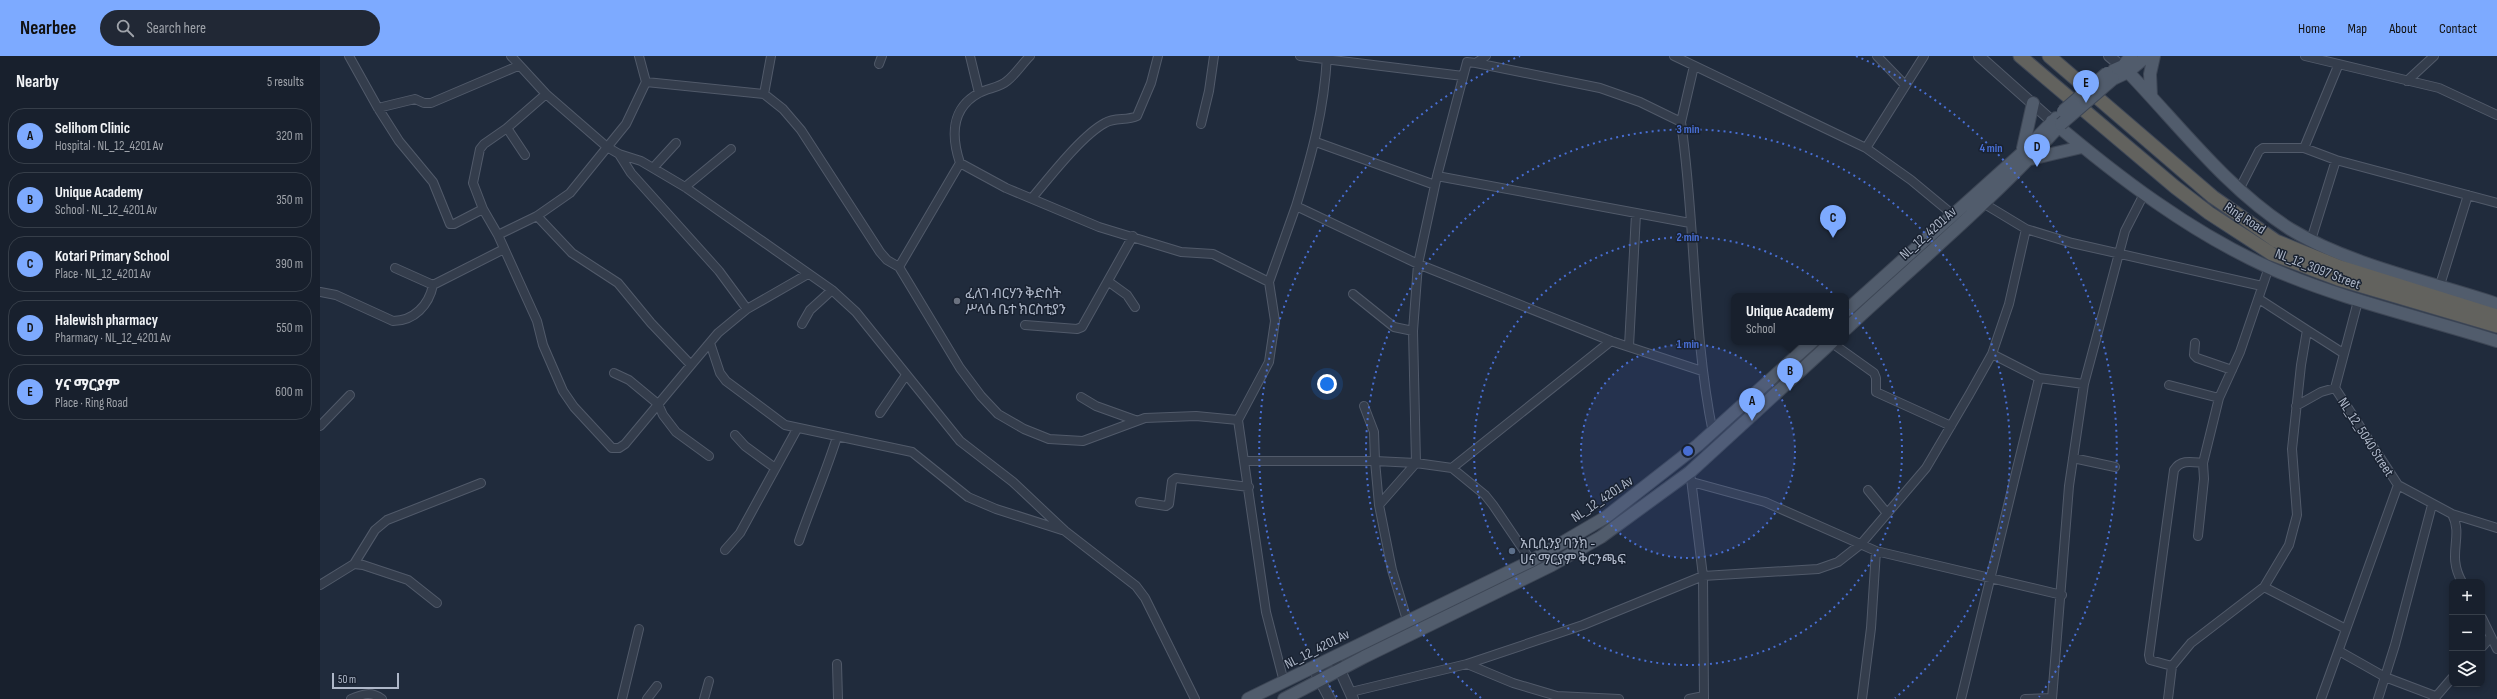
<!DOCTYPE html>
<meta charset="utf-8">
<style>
body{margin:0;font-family:"Sofia Sans Condensed","Noto Sans Ethiopic",sans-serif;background:#212835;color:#f1f3f6}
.controls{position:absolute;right:12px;bottom:12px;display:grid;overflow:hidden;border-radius:8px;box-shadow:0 2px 6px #0003}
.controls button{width:36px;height:36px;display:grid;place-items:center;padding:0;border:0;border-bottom:1px solid #363e49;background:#18202d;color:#f1f3f6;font:20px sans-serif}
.scale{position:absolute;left:12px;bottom:10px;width:67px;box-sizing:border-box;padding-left:4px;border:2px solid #aeb7c8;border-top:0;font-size:11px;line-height:14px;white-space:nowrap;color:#aeb7c8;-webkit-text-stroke:3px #192231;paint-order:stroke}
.you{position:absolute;left:1007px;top:328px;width:14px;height:14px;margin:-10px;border:3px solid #fff;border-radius:50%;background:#1a73e8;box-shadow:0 0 0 6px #1a73e833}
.badge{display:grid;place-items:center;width:26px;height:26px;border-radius:50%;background:#7daaff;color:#111;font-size:13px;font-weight:700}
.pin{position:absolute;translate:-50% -33px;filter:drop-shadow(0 1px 2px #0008)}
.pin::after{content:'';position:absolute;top:21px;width:14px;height:12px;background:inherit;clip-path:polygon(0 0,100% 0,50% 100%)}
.popup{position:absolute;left:1411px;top:237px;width:118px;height:52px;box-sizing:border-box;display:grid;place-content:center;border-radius:8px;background:#18202d;filter:drop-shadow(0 1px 3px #0005);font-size:13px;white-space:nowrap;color:#9fa3aa}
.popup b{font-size:15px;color:#f1f3f6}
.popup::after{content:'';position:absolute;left:50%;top:100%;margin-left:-8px;border:8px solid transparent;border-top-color:#18202d}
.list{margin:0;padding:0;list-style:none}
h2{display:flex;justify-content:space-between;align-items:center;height:52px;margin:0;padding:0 16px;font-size:17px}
h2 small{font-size:13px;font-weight:400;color:#9fa3aa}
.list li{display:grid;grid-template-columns:26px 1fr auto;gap:12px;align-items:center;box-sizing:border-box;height:56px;margin:0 8px 8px;padding:0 8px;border:1px solid #363e49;border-radius:16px}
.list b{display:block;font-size:15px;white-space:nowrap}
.list p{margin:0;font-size:13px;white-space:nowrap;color:#9fa3aa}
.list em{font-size:13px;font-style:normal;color:#9fa3aa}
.icon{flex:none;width:22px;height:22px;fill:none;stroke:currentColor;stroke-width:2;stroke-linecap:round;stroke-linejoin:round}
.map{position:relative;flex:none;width:2177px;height:643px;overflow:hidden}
header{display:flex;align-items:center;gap:24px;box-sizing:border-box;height:56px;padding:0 20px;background:#7daaff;color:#111}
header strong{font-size:19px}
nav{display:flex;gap:22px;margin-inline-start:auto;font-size:14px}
.search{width:280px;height:36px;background:#212835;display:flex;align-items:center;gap:10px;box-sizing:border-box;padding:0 14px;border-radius:22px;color:#9fa3aa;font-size:15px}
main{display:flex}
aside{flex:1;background:#18202d}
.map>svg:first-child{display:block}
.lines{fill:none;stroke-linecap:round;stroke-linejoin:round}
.minor-casing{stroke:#515a6a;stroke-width:10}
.tertiary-casing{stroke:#515a6a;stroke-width:12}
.primary-casing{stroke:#3d4655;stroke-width:14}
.trunk-casing{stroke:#3e4757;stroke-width:15}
.minor{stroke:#343d4c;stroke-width:8}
.tertiary{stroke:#343d4c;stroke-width:10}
.primary{stroke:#515c6c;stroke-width:12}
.trunk{stroke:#62625e;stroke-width:13}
.primary-bridge-casing{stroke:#3d4655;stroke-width:14;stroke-linecap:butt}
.primary-bridge{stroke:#515c6c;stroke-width:12}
.ring{fill:none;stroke:#486ed3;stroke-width:2;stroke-dasharray:2 4}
.worship-dot{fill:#6b7280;stroke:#192231;stroke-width:1.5}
.service-dot{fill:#5c6f8a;stroke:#192231;stroke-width:1.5}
.labels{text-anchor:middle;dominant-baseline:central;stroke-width:3;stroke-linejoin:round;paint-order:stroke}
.street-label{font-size:14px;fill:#aeb7c8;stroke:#192231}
.poi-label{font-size:14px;fill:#aeb7c8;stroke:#192231;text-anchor:start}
.centre{fill:#486ed3;stroke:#192231;stroke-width:2}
.ring-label{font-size:12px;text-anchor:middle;font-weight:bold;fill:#486ed3;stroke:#192231;stroke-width:3;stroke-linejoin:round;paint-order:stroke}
</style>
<header>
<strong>Nearbee</strong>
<div class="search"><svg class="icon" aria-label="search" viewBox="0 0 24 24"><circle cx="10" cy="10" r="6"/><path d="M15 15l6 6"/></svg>Search here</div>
<nav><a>Home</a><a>Map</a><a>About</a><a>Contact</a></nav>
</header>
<main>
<aside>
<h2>Nearby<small>5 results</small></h2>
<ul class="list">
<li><span class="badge">A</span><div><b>Selihom Clinic</b><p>Hospital · NL_12_4201 Av</p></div><em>320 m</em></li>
<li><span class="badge">B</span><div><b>Unique Academy</b><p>School · NL_12_4201 Av</p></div><em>350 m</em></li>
<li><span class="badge">C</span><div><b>Kotari Primary School</b><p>Place · NL_12_4201 Av</p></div><em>390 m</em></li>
<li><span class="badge">D</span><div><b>Halewish pharmacy</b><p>Pharmacy · NL_12_4201 Av</p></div><em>550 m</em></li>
<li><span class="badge">E</span><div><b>ሃና ማርያም</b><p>Place · Ring Road</p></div><em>600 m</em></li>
</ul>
</aside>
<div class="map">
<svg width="2177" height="643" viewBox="0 0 2177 643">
<rect width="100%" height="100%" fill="#202b3c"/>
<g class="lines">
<defs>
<path id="minor" d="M29 0 58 52 79 85 113 126 130 168H134L163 153
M191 0 226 38 287 91 299 98 321 105 365 131 512 234 536 256 640 385 693 426 745 475 816 530 825 542 875 643
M319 0 326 26
M650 0 659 37
M710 0C702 8 695 19 687 25 679 32 668 32 659 37 631 52 631 80 640 107L686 132 779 171 861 196 893 198 949 226 955 265 949 306 918 364 946 556 964 626
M980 0 1143 20
M1007 0C1004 55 992 98 976 150L1098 208 1093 275 1096 407 1132 412 1165 439 1173 449 1211 505
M1166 0 1156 7 1147 6 1117 120 1098 208 1291 285 1382 315
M1354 0 1546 92 1591 124 1632 158
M1557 0 1585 29
M1985 0 2119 32 2177 59
M1156 7 1280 32 1320 46 1361 66C1376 169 1372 274 1393 377
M559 8 562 0
M2087 25 2114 0
M226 38 187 72 164 88 160 93 153 127 163 153 178 179 217 160 250 137 306 68 326 26 444 38 451 0
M444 38 463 53 481 74 560 196 567 204 579 211 640 107
M58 52 95 43 104 47H111L198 10
M1361 66 1374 10
M881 68 889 35 894 0
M187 72 205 99
M996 86 1115 129
M1546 92 1604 0
M1984 92 2018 10
M299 98 311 117 399 215 427 253 488 218
M333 112 356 87
M1117 120 1370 167
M365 131 411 93
M1920 132 1939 95 1943 92H1984L2016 104 2177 147
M712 142C729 122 762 79 785 67 795 61 807 65 817 60L831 27 838 0
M1663 147 1706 173 1752 187 1942 230
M217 160 252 197 298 227 331 267 371 309 398 277 427 253
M178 179 217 265 223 289 243 335 254 351 292 392H299L305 388 371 309
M1991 184 2016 104
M579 211 640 312 661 340 678 358 704 373 729 383 763 385 825 362 876 360 918 364
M75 212 113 229
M789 226 807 239 815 251
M949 226 976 150
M113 229 184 193
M2120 229 2148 139
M0 236 16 239 73 265C94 265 109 249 113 229
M1033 238 1074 271 1093 275
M2038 245 2015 332 2078 429 2132 458C2144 481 2126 498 2142 526
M482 268 490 254 512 234
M705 269 757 273 762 271 813 180
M1987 274 2023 297
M390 287 400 317 406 325 465 369 592 396 648 441 676 453 742 474
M1512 287 1554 317 1556 322V336L1631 370
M1875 287 1874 299 1877 302 1912 314
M1309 290 1316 158
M1672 298 1719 322 1764 328
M294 317 309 324 338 348 343 359 356 376 389 400
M1849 329 1899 342
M761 341 776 350 815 364
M1044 350 1054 376 1055 405 1096 407
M1976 350 2001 336 2015 332
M560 357 586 319
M0 370 30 339
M415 379 425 390 455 412
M1753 402 1795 411
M926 405H1055L1059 449
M1132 412 1291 285
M1371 423 1383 520 1384 643
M1372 426 1445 446 1556 495 1742 539
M1548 434 1566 456
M820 446 846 450 849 448 852 425 856 422 929 431
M2132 458 2177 472
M1878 480 1884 423 1883 407
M479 485C491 450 506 416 517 381
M405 494 420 477 477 373
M34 508 55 474 67 464 161 427
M0 529 34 508 43 509 88 524 117 547
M1944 531 2026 573
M2162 562 2177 593
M1087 564 1072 514 1059 449 1096 407
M2162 591 2170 582
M2019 595 2065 621 2115 640
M517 608 518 643
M1147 608 1263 569 1383 520 1498 513 1518 506 1541 488 1606 412 1649 339 1672 298 1689 248 1706 173
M1852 610 1830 604 1829 599 1854 414C1861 403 1872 406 1883 407L1899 342 1920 296 1949 211
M1031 636 1147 608 1193 627 1237 640 1299 643
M31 643C43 638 51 635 62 643
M302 643 319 573
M327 643 337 630
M384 643 389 625
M1369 643 1384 640
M1542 643 1551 572 1556 495
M1641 643 1719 322
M1705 643 1732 642
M1732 643 1749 430 1764 328 1805 175 1824 138
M1848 643 1852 610 1871 587 1944 531 1969 489 1977 459 1972 393 1981 309 1987 274 1939 243
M2001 643 2078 429
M2058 643 2075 589 2112 449
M2114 643 2132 622"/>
<path id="tertiary" d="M1659 0 1732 65
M1789 0 1806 14
M1014 601 1033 643
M993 611 1010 643"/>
<path id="primary" d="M1794 14 1803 10 1811 0
M1808 16C1859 69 1907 133 1970 173 2029 209 2111 226 2177 248
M1793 23 1808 16 1827 0
M1831 40 1830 18 1834 0
M1732 65C1798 121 1870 176 1950 212 2023 244 2101 261 2177 285
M1703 92 1713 47
M1710 103 1762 91
M1526 255 1702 97 1736 62
M1526 273C1598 206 1675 142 1741 68
M928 643 1211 505 1286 461 1378 389 1492 286
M964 643 1044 601 1232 509 1281 481 1370 416 1512 286"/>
<path id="trunk" d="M1700 0 1855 131 1889 157 1952 198 2018 223 2177 270
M1729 0 1893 141 1956 185 2020 211 2177 260"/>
</defs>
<use href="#minor" class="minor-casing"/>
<use href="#tertiary" class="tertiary-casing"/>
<use href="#primary" class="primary-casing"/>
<use href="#trunk" class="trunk-casing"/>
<use href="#minor" class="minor"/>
<use href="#tertiary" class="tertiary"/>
<use href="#primary" class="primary"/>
<use href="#trunk" class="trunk"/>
<defs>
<path id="primary-bridge" d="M1743 55 1787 17
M1741 68 1793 23"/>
</defs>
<use href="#primary-bridge" class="primary-bridge-casing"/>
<use href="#primary-bridge" class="primary-bridge"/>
</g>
<circle cx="1368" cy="395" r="107" fill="#486ed3" fill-opacity=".12"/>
<g class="ring">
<circle cx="1368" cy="395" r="107"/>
<circle cx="1368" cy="395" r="214"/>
<path d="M1161 642A322 322 0 1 1 1575 642"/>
<path d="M1017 641A429 429 0 0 1 1200 0M1536 0A429 429 0 0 1 1719 641"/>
</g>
<circle class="worship-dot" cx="637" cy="245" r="4"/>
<circle class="service-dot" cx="1192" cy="495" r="4"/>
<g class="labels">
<g class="street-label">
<text transform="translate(1925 162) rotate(33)">Ring Road</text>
<text transform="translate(1608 177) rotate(-42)">NL_12_4201 Av</text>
<text transform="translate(1998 213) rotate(21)">NL_12_3097 Street</text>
<text transform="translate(2046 381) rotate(57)">NL_12_5040 Street</text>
<text transform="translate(1282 443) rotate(-34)">NL_12_4201 Av</text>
<text transform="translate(997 593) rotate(-27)">NL_12_4201 Av</text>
</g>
<g class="poi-label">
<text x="645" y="237">ፈለገ ብርሃን ቅድስት<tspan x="645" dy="16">ሥላሴ ቤተ ክርስቲያን</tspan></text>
<text x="1200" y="487">አቢሲንያ ባንክ -<tspan x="1200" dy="16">ሀና ማርያም ቅርንጫፍ</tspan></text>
</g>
</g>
<circle cx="1368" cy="395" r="6" class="centre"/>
<g class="ring-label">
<text x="1368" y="77">3 min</text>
<text x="1671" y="96">4 min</text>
<text x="1368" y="185">2 min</text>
<text x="1368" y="292">1 min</text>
</g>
</svg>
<div class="controls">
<button>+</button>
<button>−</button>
<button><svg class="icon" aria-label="layers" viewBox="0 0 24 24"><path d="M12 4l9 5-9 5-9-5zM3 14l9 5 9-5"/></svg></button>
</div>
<div class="scale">50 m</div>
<div class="you"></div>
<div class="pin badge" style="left:1432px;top:365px">A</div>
<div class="pin badge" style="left:1470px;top:335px">B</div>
<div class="popup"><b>Unique Academy</b>School</div>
<div class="pin badge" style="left:1513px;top:182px">C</div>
<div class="pin badge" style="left:1717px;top:111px">D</div>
<div class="pin badge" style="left:1766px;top:47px">E</div>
</div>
</main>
